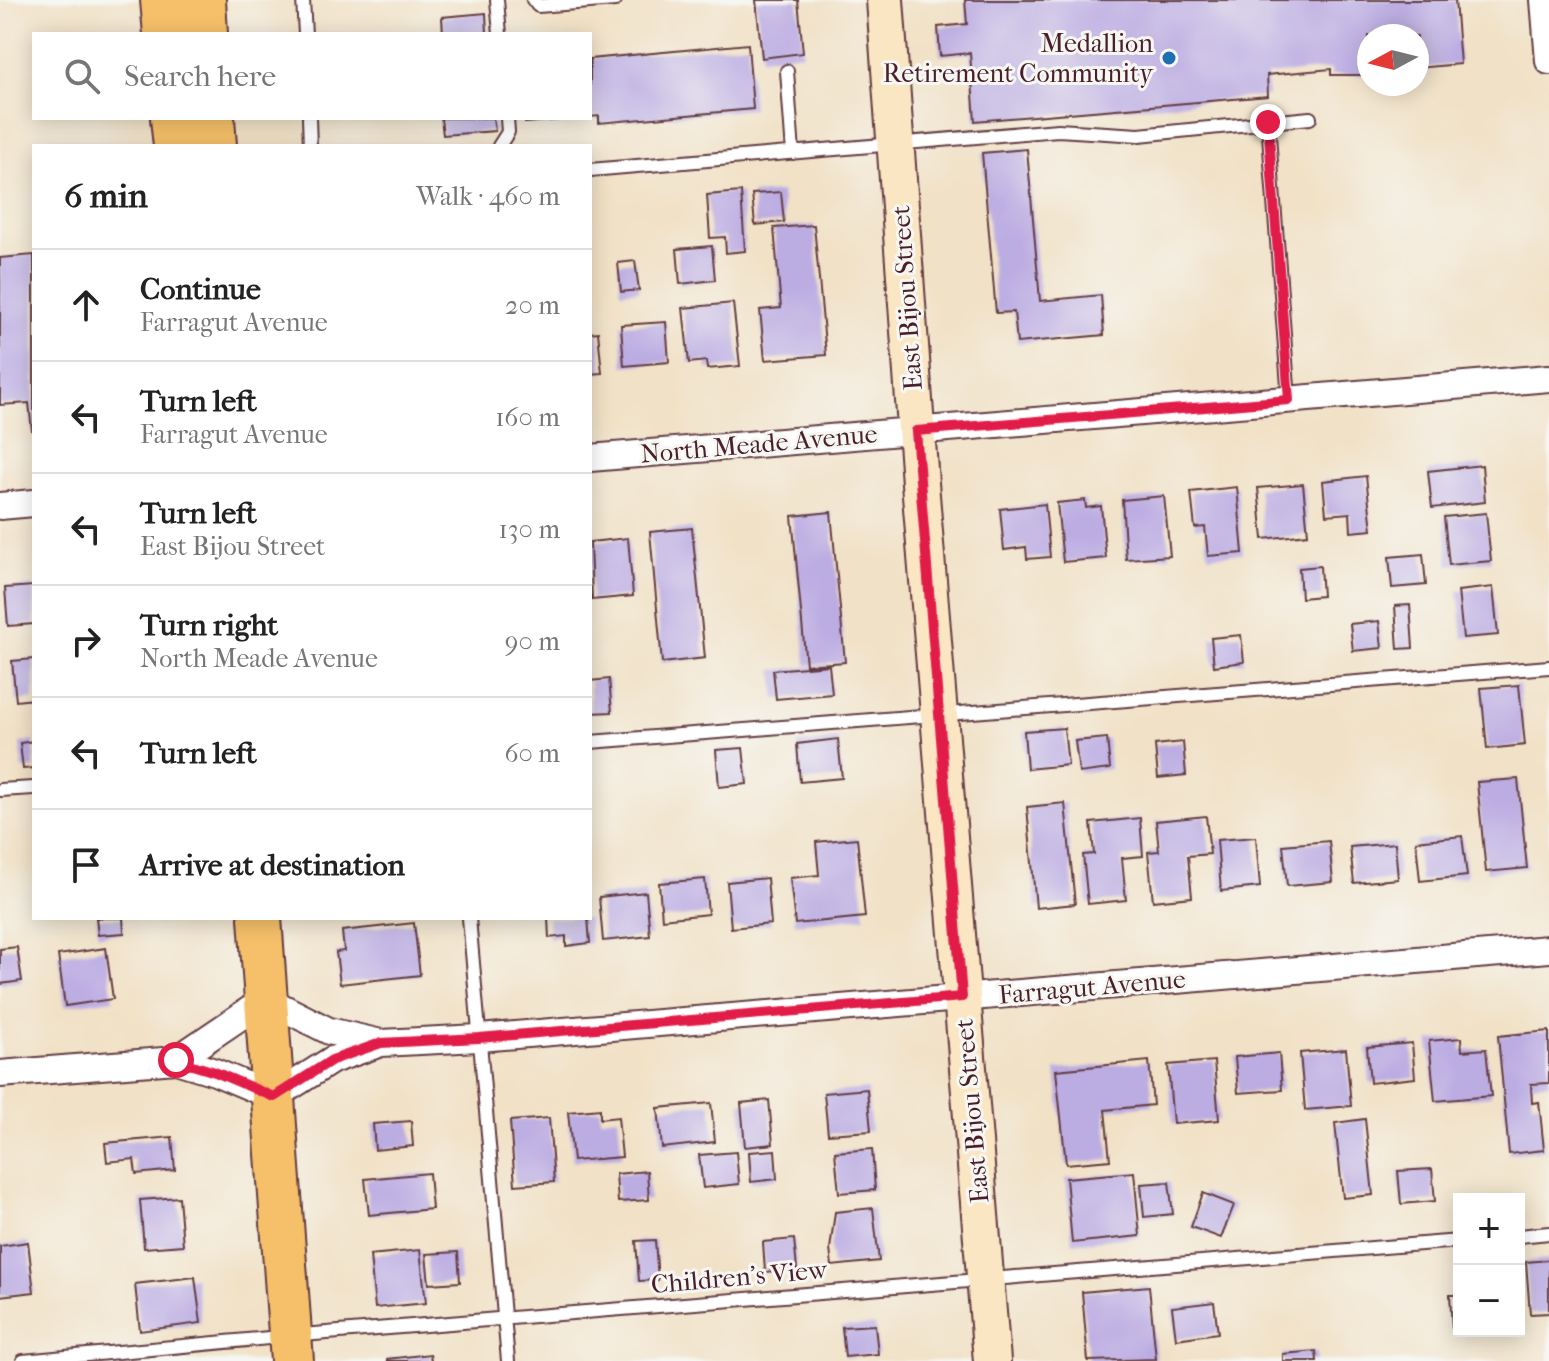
<!DOCTYPE html>
<meta charset="utf-8">
<style>
body{margin:0;font-family:"IM FELL French Canon",serif;background:#f2f2f2;color:#222}
.controls{position:absolute;right:24px;bottom:24px;display:grid;overflow:hidden;border-radius:0px;box-shadow:0 4px 20px #0003}
.controls button{width:72px;height:72px;display:grid;place-items:center;padding:0;border:0;border-bottom:2px solid #e0e0e0;background:#fff;color:#222;font:40px sans-serif}
.compass{position:absolute;left:1357px;top:24px;width:72px;height:72px;border-radius:50%;background:#fff;box-shadow:0 4px 20px #0003;rotate:263deg}
.stop{position:absolute;width:24px;height:24px;margin:-18px;border:6px solid #e11d48;border-radius:50%;background:#fff}
.stop.end{background:#e11d48;border-color:#fff;box-shadow:0 2px 8px #0008}
.list{margin:0;padding:0;list-style:none}
h2{display:flex;justify-content:space-between;align-items:center;height:104px;margin:0;padding:0 32px;font-size:34px}
h2 small{font-size:26px;font-weight:400;color:#767676}
.list li{display:grid;grid-template-columns:52px 1fr auto;gap:24px;align-items:center;box-sizing:border-box;height:112px;padding:0 32px;border-top:2px solid #e0e0e0}
.list b{display:block;font-size:30px;white-space:nowrap}
.list p{margin:0;font-size:26px;white-space:nowrap;color:#767676}
.list em{font-size:26px;font-style:normal;color:#767676}
.icon{flex:none;width:44px;height:44px;fill:none;stroke:currentColor;stroke-width:2;stroke-linecap:round;stroke-linejoin:round}
.map{position:relative;flex:none;width:1549px;height:1361px;overflow:hidden}
.search{position:absolute;background:#fff;box-shadow:0 4px 20px #0003;left:32px;top:32px;width:560px;height:88px;display:flex;align-items:center;gap:20px;box-sizing:border-box;padding:0 28px;border-radius:0px;color:#767676;font-size:30px}
.panel{position:absolute;background:#fff;box-shadow:0 4px 20px #0003;left:32px;top:144px;width:560px;height:776px;border-radius:0px}
.map>svg:first-child{display:block}
.building{fill:#bbace2}
.lines{fill:none;stroke-linecap:round;stroke-linejoin:round}
.lane-casing{stroke:#633c42;stroke-width:16}
.street-casing{stroke:#633c42;stroke-width:30}
.secondary-casing{stroke:#633c42;stroke-width:40}
.primary-casing{stroke:#633c42;stroke-width:46}
.lane{stroke:#fff;stroke-width:12}
.street{stroke:#fff;stroke-width:26}
.secondary{stroke:#fbe6c4;stroke-width:36}
.primary{stroke:#f6c06b;stroke-width:42}
.route{stroke:#e11d48;stroke-width:10}
.poi-dot{fill:#1f6fb2;stroke:#f6f6f2;stroke-width:3}
.labels{text-anchor:middle;dominant-baseline:central;stroke-width:6;stroke-linejoin:round;paint-order:stroke}
.poi-label{font-size:26px;fill:#4a1f2b;stroke:#f6f6f2;text-anchor:end}
.street-label{font-size:26px;fill:#4a1f2b;stroke:#f6f6f2}
</style>
<div class="map">
<svg width="1549" height="1361" viewBox="0 0 1549 1361">
<rect width="100%" height="100%" fill="#f6f6f2"/>
<filter id="ink" filterUnits="userSpaceOnUse"><feTurbulence type="fractalNoise" baseFrequency=".0125" numOctaves="2"/><feDisplacementMap in="SourceGraphic" scale="16" xChannelSelector="R" yChannelSelector="G"/><feConvolveMatrix kernelMatrix="1 2 1 2 8 2 1 2 1" color-interpolation-filters="sRGB"/></filter>
<filter id="wash" filterUnits="userSpaceOnUse"><feTurbulence type="fractalNoise" baseFrequency=".006" numOctaves="4" result="noise"/><feDisplacementMap in="SourceGraphic" scale="32" xChannelSelector="R" yChannelSelector="G"/><feGaussianBlur stdDeviation="1.8" result="paint"/><feColorMatrix in="noise" values="0 0 0 0 0 0 0 0 0 0 0 0 0 0 0 0 0 1.4 0 .05"/><feComposite in="paint" operator="in"/></filter>
<g filter="url(#wash)">
<rect width="100%" height="100%" fill="#f1e1c6"/>
<g id="blocks">
<path class="building" d="M756 0H798L803 53 762 58Z
M965 0H1455L1460 64 1417 68V36H1369V72H1364V75H1331V69L1267 75 1268 96 975 121 970 53 940 56 938 27 967 24Z
M486 13 487 34H443L442 17Z
M748 44 753 109 599 123V116L590 117V59Z
M441 118H493L495 131 443 135Z
M525 118H559V120L525 123Z
M1027 149 1040 301 1101 295 1104 335 1017 343 1014 312 996 313 982 153Z
M741 192 745 251 726 253 725 237 710 238 707 195Z
M781 192 784 222 755 225 752 194Z
M814 225 826 355 765 360 760 310 781 308 774 228Z
M712 246 715 280 680 284 677 249Z
M34 255V431H32L29 403 0 405V258Z
M635 261 639 290 621 292 618 263Z
M733 303 740 366 707 369 706 361 689 363 683 308Z
M666 322 669 362 624 366 621 325Z
M598 332 602 373 590 374V333Z
M1482 465 1485 502 1432 508 1428 471Z
M1366 476 1372 530 1351 532 1350 513 1326 515 1323 481Z
M1303 484 1308 534 1263 539 1258 488Z
M1237 487 1243 553 1208 556 1205 527 1195 528 1191 492Z
M1164 496 1170 556 1126 559 1122 500Z
M1085 500 1086 508 1101 506 1106 558 1063 562 1057 503Z
M1045 504 1050 557 1027 559 1026 547 1004 550 1000 509Z
M831 512 845 662 806 665 792 516Z
M1486 513 1491 561 1449 565 1444 517Z
M692 528 705 658 662 663 650 532Z
M628 538 633 596 592 600 590 542Z
M1423 554 1426 585 1392 588 1389 557Z
M1320 566 1322 596 1301 598 1299 568Z
M34 586V624L8 626 5 588Z
M1493 587 1498 635 1463 638 1458 591Z
M1410 605 1413 648 1398 649 1395 606Z
M1379 621 1382 648 1353 651 1350 624Z
M1241 635 1244 662 1214 666 1211 638Z
M34 659V699L16 701 12 661Z
M829 665 832 694 776 699 773 670Z
M609 679 612 712 590 713V681Z
M1519 685 1525 745 1487 749 1481 688Z
M1064 728 1068 765 1027 769 1024 731Z
M1107 738 1110 769 1079 773 1075 741Z
M838 739 842 778 800 782 797 744Z
M34 741V768L23 769 20 743Z
M1183 742 1186 775 1158 778 1155 745Z
M743 748 747 784 719 787 716 750Z
M1518 779 1527 868 1486 872 1477 782Z
M1065 803 1075 904 1036 908 1027 807Z
M1206 816 1210 854 1188 856 1192 897 1153 901 1148 852 1159 851 1156 821Z
M1140 818 1143 856 1122 858 1126 900 1088 904 1083 855 1094 854 1091 823Z
M1462 836 1467 876 1420 881 1416 841Z
M1256 837 1260 887 1221 891 1217 840Z
M857 838 865 917 795 924 790 878 819 875 816 842Z
M1329 841 1333 882 1287 886 1283 845Z
M1395 843 1398 879 1354 883 1350 847Z
M767 878 771 924 731 928 727 882Z
M705 879 708 914 662 919 659 883Z
M646 892 650 936 603 941 599 897Z
M96 918H123L124 933 98 935Z
M548 918H588L590 943 566 946V936L549 938Z
M414 923 420 975 340 984 336 952 344 951 342 931Z
M17 947 22 981 0 984V949Z
M106 948 113 999 65 1006 58 955Z
M1549 1031V1083L1531 1084 1532 1103 1539 1102 1544 1150 1509 1154 1498 1036Z
M1461 1038 1462 1051 1486 1049 1491 1096 1435 1101 1429 1041Z
M1412 1043 1415 1078 1370 1083 1367 1047Z
M1346 1049 1351 1106 1305 1110 1300 1053Z
M1279 1053 1282 1090 1238 1093 1235 1057Z
M1149 1061 1153 1105 1105 1110 1110 1160 1066 1164 1056 1070Z
M1214 1061 1219 1120 1173 1124 1168 1065Z
M867 1089 871 1131 828 1134 824 1093Z
M769 1100 773 1144 745 1147 741 1103Z
M711 1103 715 1142 662 1148 658 1108Z
M600 1109V1119L618 1117 622 1157 573 1161 568 1112Z
M549 1118 554 1182 515 1185 510 1121Z
M1365 1119 1373 1195 1343 1198 1335 1123Z
M411 1121 413 1146 375 1150 373 1124Z
M172 1137 175 1170 136 1174 134 1159 107 1162 105 1143Z
M872 1149 875 1190 839 1193 835 1152Z
M775 1150 777 1179 751 1182 749 1152Z
M736 1152 739 1184 703 1188 699 1155Z
M1432 1169 1435 1201 1401 1204 1398 1171Z
M647 1171 649 1200 618 1202 616 1174Z
M1134 1172 1140 1236 1072 1243 1066 1178Z
M429 1173 432 1209 369 1215 365 1179Z
M1169 1182 1173 1214 1144 1217 1141 1184Z
M1203 1193 1234 1205 1221 1238 1191 1227Z
M179 1197 183 1245 144 1248 140 1200Z
M873 1208 879 1261 832 1266 830 1249 835 1212Z
M794 1239 797 1269 765 1272 763 1242Z
M655 1240 658 1280 639 1281 636 1241Z
M28 1242 34 1292 0 1296V1246Z
M420 1250 426 1303 375 1308 370 1255Z
M458 1252 460 1282 429 1284 426 1254Z
M1549 1260V1313L1530 1314 1526 1262Z
M195 1277 201 1323 140 1331 135 1284Z
M1149 1286 1156 1359 1088 1361 1082 1292Z
M1450 1295H1459V1328H1452Z
M1214 1302 1218 1333 1176 1339 1172 1307Z
M875 1325 878 1354 845 1357 842 1327Z
M1316 1351 1317 1361H1283V1354Z
M430 1354 431 1361H387V1359Z"/>
</g>
</g>
<g filter="url(#ink)">
<use href="#blocks" fill-opacity="0" stroke="#633c42" stroke-width="2"/>
<g class="lines">
<defs>
<path id="lane" d="M303 0 305 34
M497 0 500 34
M533 0 538 6 615 0
M787 71 793 153
M309 118 310 146
M1268 122 1289 400
M499 146 508 132 507 118
M590 170 1058 130 1139 135 1310 118
M590 742 1549 667
M0 790 34 788
M469 918 508 1361
M1519 1236 1549 1233
M23 1361 290 1336 1459 1241"/>
<path id="street" d="M1544 0 1549 61
M590 458 1549 378
M0 506 34 503
M176 1060 266 999 329 1031 381 1043
M0 1074 176 1060 215 1072 274 1097 332 1060 381 1043 479 1038 1549 949"/>
<path id="secondary" d="M885 0 920 483 992 1361"/>
<path id="primary" d="M162 0 165 34
M204 0 206 34
M172 118 175 146
M213 118 215 146
M260 918 292 1361"/>
</defs>
<use href="#lane" class="lane-casing"/>
<use href="#street" class="street-casing"/>
<use href="#secondary" class="secondary-casing"/>
<use href="#primary" class="primary-casing"/>
<use href="#lane" class="lane"/>
<use href="#street" class="street"/>
<use href="#secondary" class="secondary"/>
<use href="#primary" class="primary"/>
</g>
</g>
<g class="lines" filter="url(#ink)">
<path class="route" d="M176 1060 215 1072 274 1097 332 1060 381 1043 479 1038 962 997 916 431 1289 400 1268 122"/>
</g>
<circle class="poi-dot" cx="1169" cy="58" r="8"/>
<g class="labels">
<g class="poi-label">
<text x="1153" y="43">Medallion<tspan x="1153" dy="30">Retirement Community</tspan></text>
</g>
<g class="street-label">
<text transform="translate(907 298) rotate(-94)">East Bijou Street</text>
<text transform="translate(759 444) rotate(-5)">North Meade Avenue</text>
<text transform="translate(1092 987) rotate(-5)">Farragut Avenue</text>
<text transform="translate(972 1111) rotate(-95)">East Bijou Street</text>
<text transform="translate(739 1277) rotate(-5)">Children's View</text>
</g>
</g>
</svg>
<div class="controls">
<button>+</button>
<button>−</button>
</div>
<svg class="compass" viewBox="-18 -18 36 36"><path d="M0-13l5 13h-10z" fill="#e53935"/><path d="M0 13l5-13h-10z" fill="#767676"/></svg>
<div class="stop" style="left:176px;top:1060px"></div>
<div class="stop end" style="left:1268px;top:122px"></div>
<div class="search"><svg class="icon" aria-label="search" viewBox="0 0 24 24"><circle cx="10" cy="10" r="6"/><path d="M15 15l6 6"/></svg>Search here</div>
<section class="panel">
<h2>6 min<small>Walk · 460 m</small></h2>
<ul class="list">
<li><svg class="icon" aria-label="ahead" viewBox="0 0 24 24"><path d="M12 20V5M6 11l6-6 6 6"/></svg><div><b>Continue</b><p>Farragut Avenue</p></div><em>20 m</em></li>
<li><svg class="icon" aria-label="left" viewBox="0 0 24 24"><path d="M17 20v-9H6M10 6l-5 5 5 5"/></svg><div><b>Turn left</b><p>Farragut Avenue</p></div><em>160 m</em></li>
<li><svg class="icon" aria-label="left" viewBox="0 0 24 24"><path d="M17 20v-9H6M10 6l-5 5 5 5"/></svg><div><b>Turn left</b><p>East Bijou Street</p></div><em>130 m</em></li>
<li><svg class="icon" aria-label="right" viewBox="0 0 24 24"><path d="M7 20v-9h11M14 6l5 5-5 5"/></svg><div><b>Turn right</b><p>North Meade Avenue</p></div><em>90 m</em></li>
<li><svg class="icon" aria-label="left" viewBox="0 0 24 24"><path d="M17 20v-9H6M10 6l-5 5 5 5"/></svg><div><b>Turn left</b></div><em>60 m</em></li>
<li><svg class="icon" aria-label="arrive" viewBox="0 0 24 24"><path d="M6 21V4h12l-3 4 3 4H6"/></svg><div><b>Arrive at destination</b></div></li>
</ul>
</section>
</div>
